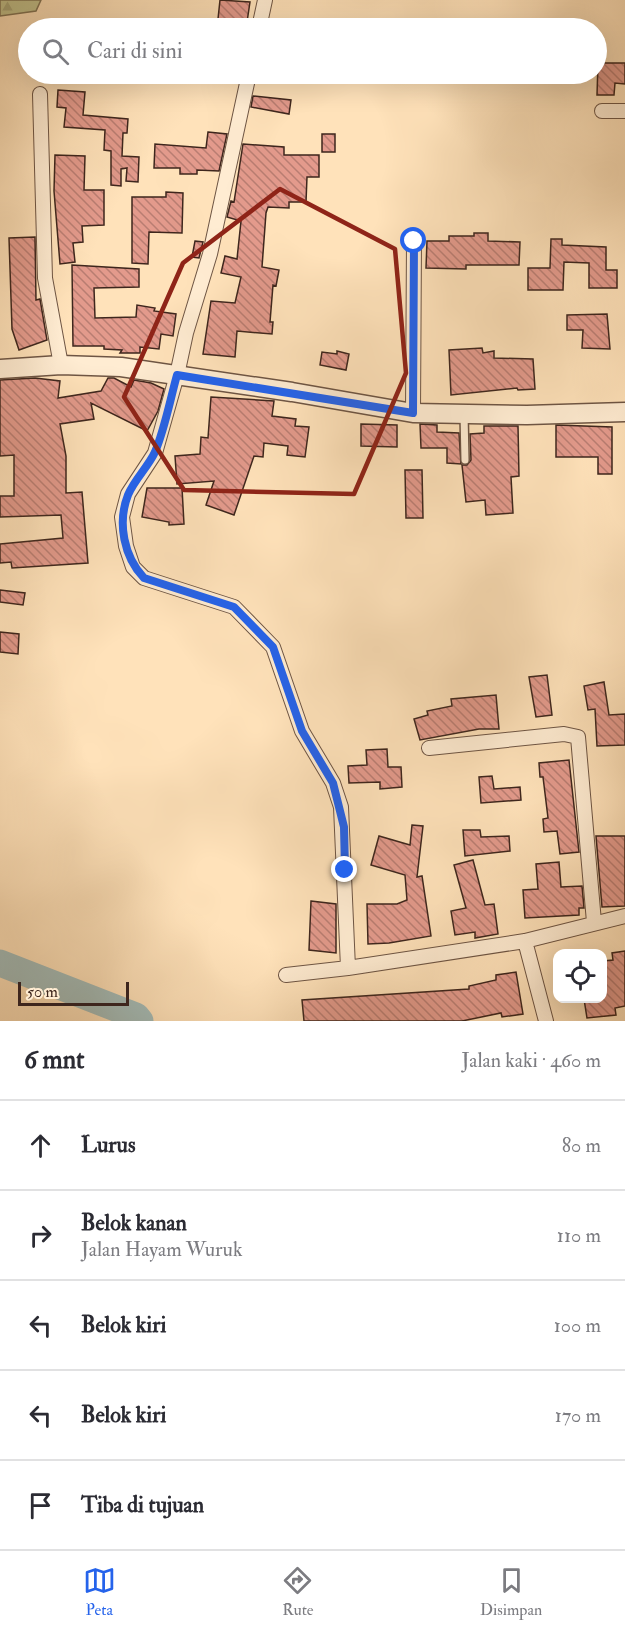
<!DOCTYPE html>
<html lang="id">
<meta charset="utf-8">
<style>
body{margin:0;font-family:"IM FELL Double Pica",serif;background:#f7f7f7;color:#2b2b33}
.controls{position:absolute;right:18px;bottom:18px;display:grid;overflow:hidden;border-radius:12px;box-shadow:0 6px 24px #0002}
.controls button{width:54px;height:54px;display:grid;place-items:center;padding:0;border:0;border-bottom:2px solid #e1e1e2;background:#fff;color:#2b2b33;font:30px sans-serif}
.scale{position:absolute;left:18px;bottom:15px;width:111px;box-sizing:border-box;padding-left:6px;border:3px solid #3e261d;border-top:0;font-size:16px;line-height:21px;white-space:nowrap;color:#3e261d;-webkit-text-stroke:4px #ffecd2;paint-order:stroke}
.stop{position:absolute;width:18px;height:18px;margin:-14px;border:4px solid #2563eb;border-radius:50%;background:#fff}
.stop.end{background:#2563eb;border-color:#fff;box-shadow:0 2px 6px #0008}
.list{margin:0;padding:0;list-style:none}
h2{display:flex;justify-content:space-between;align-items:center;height:78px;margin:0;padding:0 24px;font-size:26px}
h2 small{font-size:20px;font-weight:400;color:#7c7c81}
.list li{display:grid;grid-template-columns:39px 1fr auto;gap:18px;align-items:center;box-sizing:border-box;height:90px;padding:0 24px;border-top:2px solid #e1e1e2}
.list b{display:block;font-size:22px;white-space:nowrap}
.list p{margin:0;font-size:20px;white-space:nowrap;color:#7c7c81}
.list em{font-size:20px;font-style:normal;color:#7c7c81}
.icon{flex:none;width:33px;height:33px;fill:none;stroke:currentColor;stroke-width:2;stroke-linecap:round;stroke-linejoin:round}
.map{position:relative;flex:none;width:625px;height:1021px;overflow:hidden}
.search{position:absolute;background:#fff;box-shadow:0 6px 24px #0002;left:18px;right:18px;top:18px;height:66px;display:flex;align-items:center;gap:15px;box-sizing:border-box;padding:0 21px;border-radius:33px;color:#7c7c81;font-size:22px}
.sheet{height:528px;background:#fff}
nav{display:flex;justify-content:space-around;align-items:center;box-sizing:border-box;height:84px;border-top:2px solid #e1e1e2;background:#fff;font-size:16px;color:#7c7c81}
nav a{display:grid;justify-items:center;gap:3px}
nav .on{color:#2563eb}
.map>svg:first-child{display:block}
.forest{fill:url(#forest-firs);stroke:#807456;stroke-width:1.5}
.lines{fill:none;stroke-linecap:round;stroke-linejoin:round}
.river{stroke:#a3bcb9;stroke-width:27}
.building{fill:url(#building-back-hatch);stroke:#3e261d;stroke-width:1.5}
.service-casing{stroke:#6e5544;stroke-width:10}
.minor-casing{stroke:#6e5544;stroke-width:16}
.tertiary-casing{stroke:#6e5544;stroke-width:21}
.service{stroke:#ffecd2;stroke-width:7}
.minor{stroke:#ffecd2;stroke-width:14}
.tertiary{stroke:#ffecd2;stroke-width:18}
.route{stroke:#2563eb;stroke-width:8}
.marked{fill:none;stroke:#8f2418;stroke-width:4.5;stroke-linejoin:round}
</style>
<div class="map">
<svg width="625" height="1021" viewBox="0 0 625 1021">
<defs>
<pattern id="forest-firs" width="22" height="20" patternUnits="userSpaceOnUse" patternTransform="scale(1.5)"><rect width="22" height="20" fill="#c1c38f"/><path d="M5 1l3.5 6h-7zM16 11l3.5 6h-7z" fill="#a7a77b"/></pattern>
<pattern id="building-back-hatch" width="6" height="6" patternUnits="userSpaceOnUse" patternTransform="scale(1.5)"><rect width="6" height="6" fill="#e39a8c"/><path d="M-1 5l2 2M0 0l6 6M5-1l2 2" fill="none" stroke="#b97d72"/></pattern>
</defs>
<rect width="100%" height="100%" fill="#ffe2ba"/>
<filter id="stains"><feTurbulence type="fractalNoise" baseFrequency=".00333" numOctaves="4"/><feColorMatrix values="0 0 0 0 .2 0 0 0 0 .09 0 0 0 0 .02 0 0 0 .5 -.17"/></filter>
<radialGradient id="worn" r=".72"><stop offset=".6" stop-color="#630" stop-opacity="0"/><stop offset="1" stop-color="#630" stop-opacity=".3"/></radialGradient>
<path class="forest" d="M0 0H41L36 11 0 16Z"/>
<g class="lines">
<path class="river" d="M0 963 136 1016 140 1021"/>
</g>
<path class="building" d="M220 0 250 2 247 22 218 19Z
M598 63H625V84L615 83 614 95H597Z
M58 90 85 92 83 115 128 119 127 133H123L122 156 139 157 138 182 126 181 127 168 121 169V186L111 185V151L104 150 105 130 64 127 66 108 57 107Z
M253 96 291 100 289 114 251 107Z
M208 132 227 134 219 171 197 170V174H180V168H154L155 144 206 148Z
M322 134H335V152H322Z
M243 144 284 147V155H319V177H307L306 202H289V208L268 207 266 213 262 267 279 270 276 286 273 285 270 322H273L272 334 237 331 235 357 203 354 211 301 235 303 241 277 221 273 225 256 237 259 241 221 227 217 231 201 234 202Z
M55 155 85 156 84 190H104V225L82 226 83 242 73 243 75 262 60 264 54 191Z
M166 192 183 193 182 233 149 232 148 264 132 263V197H166Z
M474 233H488V241L520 242 519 265H466V269L426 268 427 241H449V236H474Z
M35 237 36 300 40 299 47 340 19 350 12 329 9 238Z
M551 239H562V245L606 247V270H617V288H589V263L564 262 563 290H528V268H550Z
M195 241 203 242 199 258 192 257Z
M72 265 139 269V287L94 288 95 318 136 317 137 305 155 308 154 311 176 314 173 336 161 334 159 349 140 347V353H120L122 350 104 349V346H73Z
M607 314 610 349 582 348 583 330H567V315Z
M482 348 483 353 494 351V358L533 359 535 389 518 390 517 388 451 395 449 350Z
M337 351 349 354 346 370 320 365 322 352 337 354Z
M35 378 60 381 58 398 101 391 108 378H114L131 387 134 380 151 383 164 389 158 411 147 431 91 403 94 419 60 424 66 456V493L82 492 88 563 12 568 11 562 0 563V544L63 538 61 515 0 517V496H14V455L0 456V380Z
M211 397 274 401 272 416 296 419 295 426 309 427 305 457 287 455 288 446 264 443 263 457 254 456 234 515 206 505 214 481 177 484 175 456 200 454 201 437 208 438Z
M361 424 397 425V447L361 446Z
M420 424 437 425V432L459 433 461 464 447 463V448H421Z
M556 425 612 427V474H598V457H556Z
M484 426H518L519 476 511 477 513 513 486 515 485 500 466 502 462 465H467L471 460 470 434 484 433Z
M405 470H422L423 518H406Z
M147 488H182L184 524 169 525V522L142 517Z
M0 590 25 593 23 605 0 602Z
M0 632 19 634 18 654 0 652Z
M547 675 552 715 536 717 529 677Z
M604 682 609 715 625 714V745L597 746 595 709 588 710 584 686Z
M496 695 499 729H479L420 740 414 719 428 715 427 711 452 706 451 699Z
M387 749 388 767H401L402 787 380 789V782L349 783 348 766 367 765 366 750Z
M569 760 579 852 560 854 557 831 544 832 543 819 548 818 543 777H540L539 763Z
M492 776 494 789 520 787 521 800 481 803 479 777Z
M412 825 423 826 417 877 422 876 431 936 389 943 368 944 367 904H397L407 900 405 875 371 865 379 836 410 845Z
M463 830H480L481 837 509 836 510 851 465 856Z
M596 836H625V906L602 907Z
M473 860 485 905 494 904 498 934 475 938V932L455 935 451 911 466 908 454 865Z
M559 862 561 887 582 886 584 908H579V915L525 918 523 890 538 889 536 864Z
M311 901 336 904V953L309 950Z
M625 951V1006L615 1008 616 1015 587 1018 584 999H603V961L613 960 612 953Z
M516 972 523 1014 502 1017 501 1013 462 1021H304L302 1000 469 989V986L496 980V975Z"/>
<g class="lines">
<defs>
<path id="service" d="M464 414 465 460"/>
<path id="minor" d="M259 28 265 0
M249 74 210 254 186 333 177 375 155 453 128 494 122 517 126 546 133 567 144 578 234 607 273 647 302 731 333 783 341 807 348 968
M40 94 45 278 61 365
M602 111H625
M413 413 414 241
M429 748 564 734 578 737 594 922
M525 941 546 1021
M286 975 348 968 525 941 625 916"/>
<path id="tertiary" d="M0 369 61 365 121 367 292 392 413 413 527 415 625 412"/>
</defs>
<use href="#service" class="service-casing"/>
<use href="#minor" class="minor-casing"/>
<use href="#tertiary" class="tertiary-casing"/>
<use href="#service" class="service"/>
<use href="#minor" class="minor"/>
<use href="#tertiary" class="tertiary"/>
</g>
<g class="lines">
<path class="route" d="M345 870 344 827 333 783 302 731 273 647 234 607 144 578C124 557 117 523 128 495 134 480 148 467 155 452 165 428 170 400 177 375L413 413 414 241"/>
</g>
<path class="marked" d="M280 189 395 249 406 373 354 494 184 490 124 397 183 263Z"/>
<rect width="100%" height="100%" filter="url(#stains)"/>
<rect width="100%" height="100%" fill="url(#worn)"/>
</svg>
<div class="controls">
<button><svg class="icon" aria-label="locate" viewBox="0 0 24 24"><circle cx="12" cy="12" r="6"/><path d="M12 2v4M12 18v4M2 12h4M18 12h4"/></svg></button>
</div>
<div class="scale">50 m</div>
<div class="stop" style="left:414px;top:241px"></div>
<div class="stop end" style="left:345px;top:870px"></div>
<div class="search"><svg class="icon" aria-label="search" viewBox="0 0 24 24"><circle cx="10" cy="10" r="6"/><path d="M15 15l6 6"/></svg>Cari di sini</div>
</div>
<section class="sheet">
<h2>6 mnt<small>Jalan kaki · 460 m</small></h2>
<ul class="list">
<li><svg class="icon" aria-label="ahead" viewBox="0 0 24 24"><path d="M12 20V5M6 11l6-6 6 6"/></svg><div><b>Lurus</b></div><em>80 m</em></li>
<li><svg class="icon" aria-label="right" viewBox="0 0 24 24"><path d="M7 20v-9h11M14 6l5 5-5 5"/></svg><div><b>Belok kanan</b><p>Jalan Hayam Wuruk</p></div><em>110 m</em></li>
<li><svg class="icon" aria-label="left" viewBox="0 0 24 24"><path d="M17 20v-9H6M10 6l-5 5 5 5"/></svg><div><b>Belok kiri</b></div><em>100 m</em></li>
<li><svg class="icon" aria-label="left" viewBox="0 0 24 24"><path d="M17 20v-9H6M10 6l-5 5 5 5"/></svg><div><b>Belok kiri</b></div><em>170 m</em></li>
<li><svg class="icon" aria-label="arrive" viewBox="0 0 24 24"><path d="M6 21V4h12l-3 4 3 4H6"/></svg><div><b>Tiba di tujuan</b></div></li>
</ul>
</section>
<nav>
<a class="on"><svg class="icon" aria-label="map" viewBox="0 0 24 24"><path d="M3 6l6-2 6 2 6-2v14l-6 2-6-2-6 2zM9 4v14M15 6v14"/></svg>Peta</a>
<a><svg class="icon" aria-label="directions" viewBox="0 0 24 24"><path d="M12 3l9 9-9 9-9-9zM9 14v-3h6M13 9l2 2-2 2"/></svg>Rute</a>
<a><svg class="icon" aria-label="saved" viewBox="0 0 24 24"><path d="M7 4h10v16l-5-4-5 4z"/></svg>Disimpan</a>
</nav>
